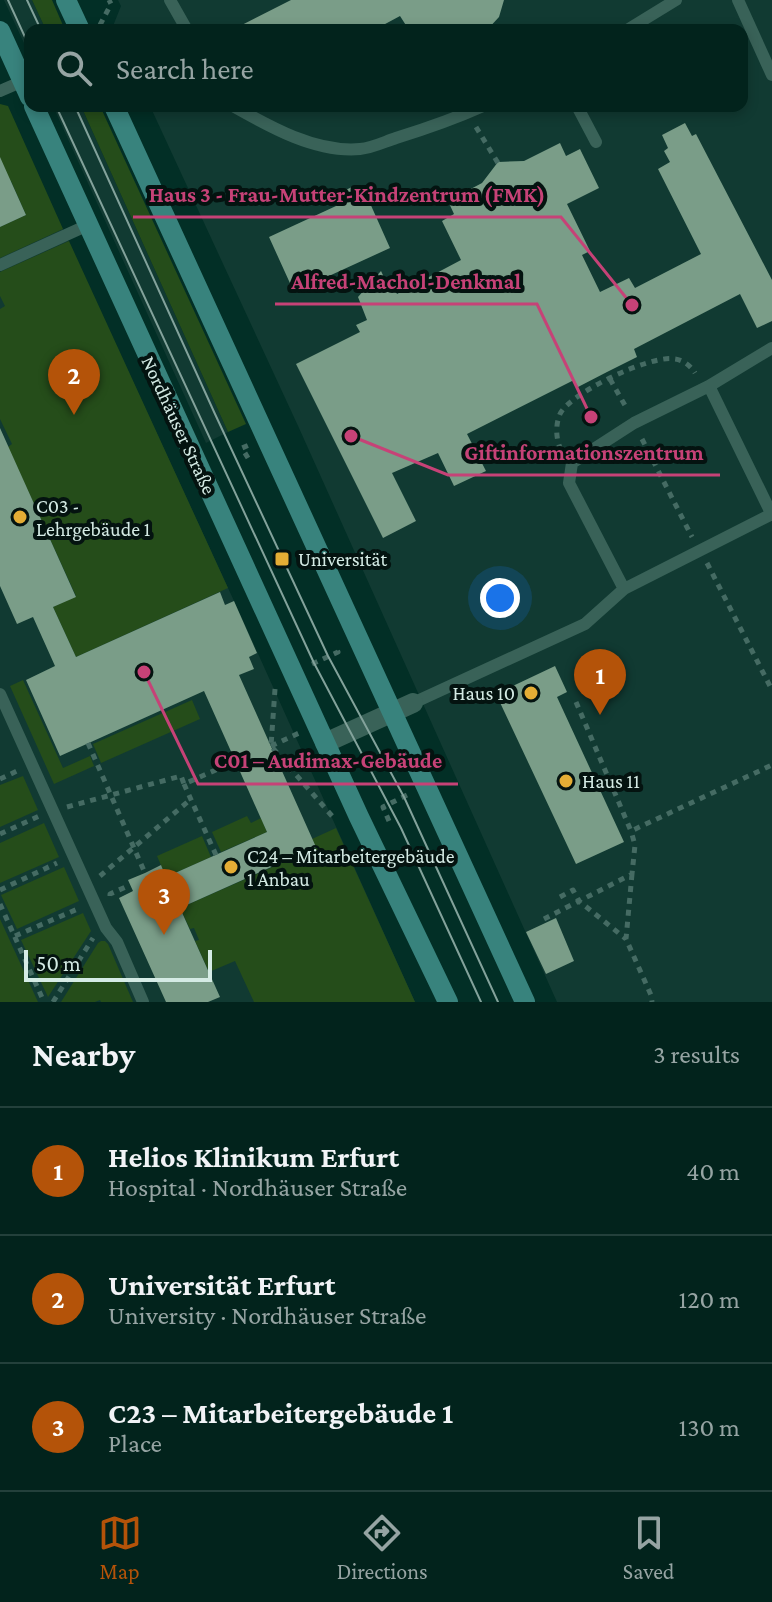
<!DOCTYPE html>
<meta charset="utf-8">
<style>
body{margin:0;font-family:"Crimson Pro",serif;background:#102f29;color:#f1f3f6}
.scale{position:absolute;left:24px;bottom:20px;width:188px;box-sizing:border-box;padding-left:8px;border:4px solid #d5ebe5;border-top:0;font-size:22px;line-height:28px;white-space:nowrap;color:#d5ebe5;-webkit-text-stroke:6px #041310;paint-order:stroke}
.you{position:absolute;left:500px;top:598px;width:28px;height:28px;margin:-20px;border:6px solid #fff;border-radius:50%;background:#1a73e8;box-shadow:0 0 0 12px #1a73e833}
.badge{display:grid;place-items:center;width:52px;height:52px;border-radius:50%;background:#b45309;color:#fff;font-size:26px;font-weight:700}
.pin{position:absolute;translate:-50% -66px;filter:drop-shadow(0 2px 4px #0008)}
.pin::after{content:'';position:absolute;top:42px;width:28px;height:24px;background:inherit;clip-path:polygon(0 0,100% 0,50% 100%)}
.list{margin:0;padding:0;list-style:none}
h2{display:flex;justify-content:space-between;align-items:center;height:104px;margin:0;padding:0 32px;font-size:34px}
h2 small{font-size:26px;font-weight:400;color:#96a4a3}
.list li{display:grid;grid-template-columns:52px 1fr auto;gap:24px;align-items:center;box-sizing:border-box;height:128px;padding:0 32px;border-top:2px solid #23403b}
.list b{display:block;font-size:30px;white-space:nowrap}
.list p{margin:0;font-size:26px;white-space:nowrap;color:#96a4a3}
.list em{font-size:26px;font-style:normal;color:#96a4a3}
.icon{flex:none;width:44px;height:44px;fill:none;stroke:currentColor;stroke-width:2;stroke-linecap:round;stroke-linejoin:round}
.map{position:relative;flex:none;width:772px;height:1002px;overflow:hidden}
.search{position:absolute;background:#02231c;box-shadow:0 4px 12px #0003;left:24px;right:24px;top:24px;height:88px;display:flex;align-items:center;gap:20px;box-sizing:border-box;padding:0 28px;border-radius:16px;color:#96a4a3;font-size:30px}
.sheet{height:488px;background:#02231c}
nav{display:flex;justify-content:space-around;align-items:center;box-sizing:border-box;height:112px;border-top:2px solid #23403b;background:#02231c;font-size:22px;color:#96a4a3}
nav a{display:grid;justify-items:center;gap:4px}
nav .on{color:#b45309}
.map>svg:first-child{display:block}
.built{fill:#113a32}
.green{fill:#254d1a}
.building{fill:#7a9d88}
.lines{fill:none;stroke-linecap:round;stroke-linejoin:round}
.path{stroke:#456b63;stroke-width:5;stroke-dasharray:6 6;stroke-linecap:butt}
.lane{stroke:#396258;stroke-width:12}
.street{stroke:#396258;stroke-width:20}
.secondary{stroke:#38837d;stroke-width:20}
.tram{stroke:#83a29b;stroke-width:2}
.poi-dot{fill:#e4ad35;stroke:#041310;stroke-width:3}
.labels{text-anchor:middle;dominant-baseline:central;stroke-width:8;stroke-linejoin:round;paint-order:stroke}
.street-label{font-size:20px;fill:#d5ebe5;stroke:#041310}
.poi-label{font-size:20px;fill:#d5ebe5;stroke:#041310;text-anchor:start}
.leader{fill:none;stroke:#c64277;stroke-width:3}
.callout-dot{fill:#c64277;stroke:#041310;stroke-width:3}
.callout-label{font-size:22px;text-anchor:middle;font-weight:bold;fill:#c64277;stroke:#041310;stroke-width:8;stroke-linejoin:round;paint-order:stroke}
</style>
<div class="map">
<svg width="772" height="1002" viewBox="0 0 772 1002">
<rect width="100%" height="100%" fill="#022f26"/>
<path class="built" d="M4 0H32L46 30H30V56Z
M118 0H772V1002H557L299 428 150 106H742V30H115L113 26 121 6Z
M53 106H81L228 432 206 443Z
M0 113 59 221 246 627 415 1002H0Z"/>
<path class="green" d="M32 0H52L65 30H46Z
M0 104 8 106 63 229 0 258V227L26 215 11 181 0 185Z
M81 106H100L246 424 228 432Z
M69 241 228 588 76 657 53 607 76 596 8 447 12 444 0 419V309L5 306 0 296V272Z
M23 680 63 768 90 756 94 766 54 784 10 686Z
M192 700 200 719 101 763 93 744Z
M23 776 38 810 0 827V785Z
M247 816 251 823 261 818 267 832 221 852 212 832Z
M44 823 59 857 0 883V843Z
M336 828 415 1002H254L235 961 209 972 195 941 199 940 194 928 190 929 180 908 316 848 312 839Z
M202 836 211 857 166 877 157 856Z
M64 867 79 901 17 929 1 895Z
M83 913 91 931 48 997 21 940Z
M0 919 38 1002H0Z
M101 941H105L108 944 133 1002H101L100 1000 95 1002H61L98 943Z"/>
<path class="building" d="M291 0H504L499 17 487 30H409L400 16 374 30H232Z
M685 123 692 136 696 134 772 280V321L757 328 740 294 634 349 637 357 607 372 578 387 574 380 467 434 486 471 454 486 438 453 392 473 416 521 383 538 296 364 360 332 356 325 367 320 358 297 381 271 391 292 395 290 397 294 461 260 442 221 454 214 448 201 482 183 498 162 524 161 560 143 566 156 580 149 599 188 567 204 590 251 582 255 600 292 629 278 635 288 701 254 658 169 670 162 664 151 668 148 662 135Z
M0 157 26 215 0 227Z
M352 187 356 196 365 192 390 248 294 292 269 237 336 206 331 197Z
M0 428 76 597 53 607 76 657 220 592 225 605 234 601 257 653 249 657 254 669 239 675 316 847 180 908 220 997 208 1002H166L119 898 133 891 128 880 145 873 161 865 166 877 267 832 204 691 60 756 26 680 55 666 33 617 17 624 0 586Z
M555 666 567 692 557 697 624 842 576 864 496 694Z
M556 918 574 961 546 974 526 932Z"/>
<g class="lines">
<path class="path" d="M100 25 111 4 109 0
M476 127 498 163
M610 379 627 409
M642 439 692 537
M561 450C556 439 555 426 560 414 570 393 651 354 675 359 683 360 691 366 695 373
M248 458 242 448 249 445
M707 563 772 690
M312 664 338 652 336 647
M275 689 271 746 332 816
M576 702 631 831 772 765
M88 743 145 873
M271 746 299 733
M0 779 17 771
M184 784 216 855
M67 807 181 776 184 784 236 761
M389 821 383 807 407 795
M0 834 39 816
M632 874 626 939 651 995 652 1002
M100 876 191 799
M0 890 57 863
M110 896V894L130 885
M560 897 573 890 579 901 626 939
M0 904 44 1002
M544 919 632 874 635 845 631 831
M15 936 80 908
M53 1002 93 938"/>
<path class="lane" d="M170 0 187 30
M738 0 772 75
M627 30 676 0
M0 91 23 81
M233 106C270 127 316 153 360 149 372 148 384 142 396 138 425 129 454 119 483 106
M577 106 596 142
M0 265 88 225
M709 386 772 515
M624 589 569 483 572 463 634 423 709 386 772 348
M0 694 106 928 117 942 143 1002
M413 703 585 624 624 589 772 514"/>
<path class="street" d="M325 743 413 703"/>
<path class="secondary" d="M66 0 80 30
M0 31 30 97
M34 106 359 817 448 1002
M114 106 525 1002"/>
<path class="tram" d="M8 0 30 48
M27 0 41 30
M56 106 314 663 401 828 481 1002
M75 106 215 414 328 656 404 797 498 1002"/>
</g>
<g class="poi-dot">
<circle cx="20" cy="517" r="8"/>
<rect x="274" y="551" width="16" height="16" rx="4"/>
<circle cx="531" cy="693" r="8"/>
<circle cx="566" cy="781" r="8"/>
<circle cx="231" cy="867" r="8"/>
</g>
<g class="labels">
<g class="street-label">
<text transform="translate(179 425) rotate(65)">Nordhäuser Straße</text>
</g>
<g class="poi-label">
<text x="36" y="506">C03 -<tspan x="36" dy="23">Lehrgebäude 1</tspan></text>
<text x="298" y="559">Universität</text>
<text x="515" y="693" text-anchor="end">Haus 10</text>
<text x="582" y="781">Haus 11</text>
<text x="247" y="856">C24 – Mitarbeitergebäude<tspan x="247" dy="23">1 Anbau</tspan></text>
</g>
</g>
<path class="leader" d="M632 305L561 217H133M591 417L537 304H275M351 436L448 475H720M144 672L198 784H458"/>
<g class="callout-dot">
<circle cx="632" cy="305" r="8"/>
<circle cx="591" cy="417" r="8"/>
<circle cx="351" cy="436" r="8"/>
<circle cx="144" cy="672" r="8"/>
</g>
<g class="callout-label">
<text x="347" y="202">Haus 3 - Frau-Mutter-Kindzentrum (FMK)</text>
<text x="406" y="289">Alfred-Machol-Denkmal</text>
<text x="584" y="460">Giftinformationszentrum</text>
<text x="328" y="768">C01 – Audimax-Gebäude</text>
</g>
</svg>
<div class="scale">50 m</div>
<div class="you"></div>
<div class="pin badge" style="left:600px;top:715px">1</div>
<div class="pin badge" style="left:74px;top:415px">2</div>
<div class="pin badge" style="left:164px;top:935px">3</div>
<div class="search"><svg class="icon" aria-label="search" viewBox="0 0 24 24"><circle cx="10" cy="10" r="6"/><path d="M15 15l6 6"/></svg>Search here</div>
</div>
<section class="sheet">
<h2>Nearby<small>3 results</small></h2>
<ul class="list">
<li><span class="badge">1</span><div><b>Helios Klinikum Erfurt</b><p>Hospital · Nordhäuser Straße</p></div><em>40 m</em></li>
<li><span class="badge">2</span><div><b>Universität Erfurt</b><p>University · Nordhäuser Straße</p></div><em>120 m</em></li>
<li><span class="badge">3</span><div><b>C23 – Mitarbeitergebäude 1</b><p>Place</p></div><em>130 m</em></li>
</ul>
</section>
<nav>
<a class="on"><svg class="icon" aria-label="map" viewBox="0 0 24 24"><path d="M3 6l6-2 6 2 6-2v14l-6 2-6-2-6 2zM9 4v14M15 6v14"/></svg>Map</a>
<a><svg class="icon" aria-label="directions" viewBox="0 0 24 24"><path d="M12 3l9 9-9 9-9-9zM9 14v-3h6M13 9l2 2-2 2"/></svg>Directions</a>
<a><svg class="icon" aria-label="saved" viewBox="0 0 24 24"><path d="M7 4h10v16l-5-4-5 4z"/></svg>Saved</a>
</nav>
